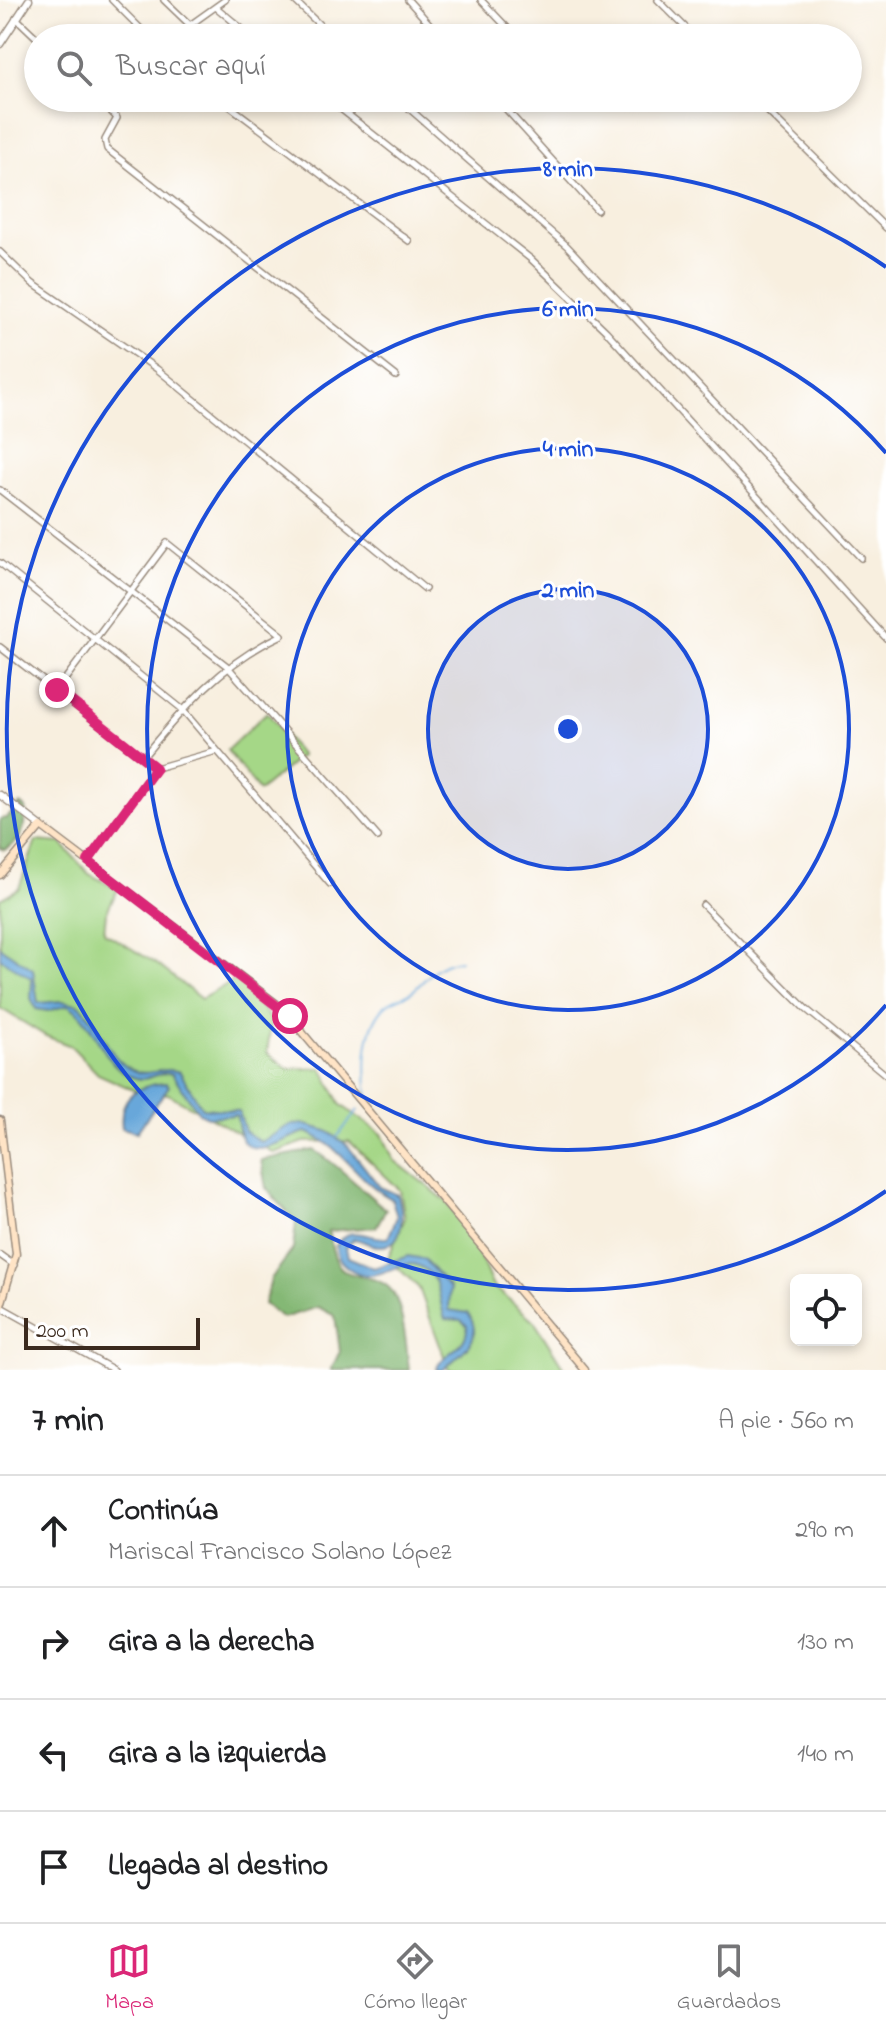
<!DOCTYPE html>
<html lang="es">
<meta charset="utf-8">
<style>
body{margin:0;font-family:"Indie Flower",sans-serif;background:#f6f6f6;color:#202124}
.controls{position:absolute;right:24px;bottom:24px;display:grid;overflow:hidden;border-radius:12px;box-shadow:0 4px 12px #0003}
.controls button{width:72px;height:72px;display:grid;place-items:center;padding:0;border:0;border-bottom:2px solid #e0e0e0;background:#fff;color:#202124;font:40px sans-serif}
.scale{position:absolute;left:24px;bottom:20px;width:176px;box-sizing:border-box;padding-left:8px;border:4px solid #3b2a1e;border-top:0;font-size:22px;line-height:28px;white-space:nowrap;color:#3b2a1e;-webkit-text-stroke:6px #fff;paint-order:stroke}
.stop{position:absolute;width:24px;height:24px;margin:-18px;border:6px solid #db2777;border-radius:50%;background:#fff}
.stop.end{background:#db2777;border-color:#fff;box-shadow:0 2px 8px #0008}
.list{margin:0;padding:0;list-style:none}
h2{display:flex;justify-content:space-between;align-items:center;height:104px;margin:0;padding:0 32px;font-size:34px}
h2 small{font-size:26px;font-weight:400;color:#757577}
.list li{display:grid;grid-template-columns:52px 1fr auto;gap:24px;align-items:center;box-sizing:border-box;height:112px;padding:0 32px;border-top:2px solid #e0e0e0}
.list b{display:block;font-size:30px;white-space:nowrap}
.list p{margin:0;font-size:26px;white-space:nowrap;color:#757577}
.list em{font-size:26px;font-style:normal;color:#757577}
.icon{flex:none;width:44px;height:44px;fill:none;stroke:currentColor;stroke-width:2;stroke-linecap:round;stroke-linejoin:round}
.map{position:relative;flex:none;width:886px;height:1370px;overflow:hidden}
.search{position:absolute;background:#fff;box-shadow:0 4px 12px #0003;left:24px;right:24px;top:24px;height:88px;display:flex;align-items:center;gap:20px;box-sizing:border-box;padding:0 28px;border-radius:44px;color:#757577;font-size:30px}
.sheet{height:552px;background:#fff}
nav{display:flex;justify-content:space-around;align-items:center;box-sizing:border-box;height:112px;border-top:2px solid #e0e0e0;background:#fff;font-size:22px;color:#757577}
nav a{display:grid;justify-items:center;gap:4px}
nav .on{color:#db2777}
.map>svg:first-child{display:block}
.green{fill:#a5d787;stroke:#708052;stroke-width:2}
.forest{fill:#84b874;stroke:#607149;stroke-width:2}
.water{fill:#67a7da;stroke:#51687c;stroke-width:2}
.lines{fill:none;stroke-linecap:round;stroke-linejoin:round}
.stream{stroke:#67a7da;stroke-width:2}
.minor-casing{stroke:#9a8c7e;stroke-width:8}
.tertiary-casing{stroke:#9a8c7e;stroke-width:9}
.secondary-casing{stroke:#9a8c7e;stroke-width:9}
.minor{stroke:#fff;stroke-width:5}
.tertiary{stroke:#fff;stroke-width:6}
.secondary{stroke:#ffe4c6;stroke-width:6}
.route{stroke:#db2777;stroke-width:10}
.ring{fill:none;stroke:#1d4ed8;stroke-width:4}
.centre{fill:#1d4ed8;stroke:#fff;stroke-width:4}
.ring-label{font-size:24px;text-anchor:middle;font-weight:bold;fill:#1d4ed8;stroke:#fff;stroke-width:6;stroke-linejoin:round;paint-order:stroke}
</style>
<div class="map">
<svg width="886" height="1370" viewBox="0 0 886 1370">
<rect width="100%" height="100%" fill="#fff"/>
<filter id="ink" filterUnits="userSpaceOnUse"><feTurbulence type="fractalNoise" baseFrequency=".0125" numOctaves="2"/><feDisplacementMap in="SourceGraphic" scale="16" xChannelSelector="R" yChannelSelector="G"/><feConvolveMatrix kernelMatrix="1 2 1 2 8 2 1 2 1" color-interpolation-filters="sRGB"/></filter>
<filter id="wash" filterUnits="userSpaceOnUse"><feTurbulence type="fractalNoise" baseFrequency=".006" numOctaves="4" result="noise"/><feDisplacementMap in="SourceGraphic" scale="32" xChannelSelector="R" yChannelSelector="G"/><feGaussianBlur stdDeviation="1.8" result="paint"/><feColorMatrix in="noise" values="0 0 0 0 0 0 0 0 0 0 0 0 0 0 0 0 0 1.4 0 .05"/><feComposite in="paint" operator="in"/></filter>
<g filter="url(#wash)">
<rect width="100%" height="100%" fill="#f8efdf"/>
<path class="green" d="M267 712 301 756 259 791 227 750Z
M36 841 61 843 89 874 118 889 106 913 104 932 157 964 201 999 240 977 271 1021 267 1053 288 1069 322 1068 341 1105 382 1134 394 1160 445 1200 472 1237 492 1285 534 1321 565 1370H449L419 1288 388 1258 405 1218 400 1190 349 1141 304 1142 274 1153 168 1094 136 1091 98 1074 71 1046 46 1036 0 1008V899L19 888Z"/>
<path class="forest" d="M20 804 26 809C24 828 24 841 4 850L0 848V819L7 818Z
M314 1150C341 1166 360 1190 386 1209L376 1227 328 1231C331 1241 332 1253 337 1262 346 1282 377 1272 391 1290 403 1304 407 1351 409 1370H331L340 1351 335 1316 318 1307 283 1318 264 1304 271 1279 293 1249 296 1222 266 1188 261 1160Z"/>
<path class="water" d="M0 947 33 969 38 1003 62 1001 78 1004C101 1022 107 1062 137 1072 149 1076 163 1066 180 1072L202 1108 239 1111 245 1131 261 1142 290 1125 303 1124 327 1131 347 1145 380 1187 398 1195C403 1213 406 1247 379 1246 370 1246 363 1240 354 1239L346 1248 348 1257 374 1268 408 1256 424 1259 450 1288 449 1310 468 1313C486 1342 461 1351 443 1370H436C443 1350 468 1350 467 1326L461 1320 445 1319C438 1300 442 1276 419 1266 396 1256 377 1290 347 1267 340 1262 336 1255 336 1246 349 1222 367 1239 388 1238L397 1217 392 1199C359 1183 343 1146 306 1132 289 1136 256 1160 242 1140 238 1134 239 1122 236 1115L208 1117 199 1113 172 1074C158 1070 150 1082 136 1078 102 1069 96 1021 68 1005L48 1011 36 1009 31 998 32 979 0 958Z
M166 1083 169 1086 137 1132 122 1128C118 1096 137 1085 166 1083Z"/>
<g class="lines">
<path class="stream" d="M368 1098C365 1069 363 1032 383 1008 391 998 406 998 415 989 431 974 437 963 460 960
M337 1137 358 1110"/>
</g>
</g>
<g filter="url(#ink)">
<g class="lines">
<defs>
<path id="minor" d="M112 0 150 38
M164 0 190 25 225 0
M294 0 333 38
M408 0 442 38
M481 0 517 38
M658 0 696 38
M217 8 253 38
M16 18 38 39
M98 98 117 118 105 140 107 149 396 376
M219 98 409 241
M327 98 532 260 606 331 886 638
M397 98 567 246 861 558
M496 98 597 210
M754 98 886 228
M0 252 32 283 157 369 425 589
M0 490 227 666 378 837
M0 563 182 709 330 884
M0 647 156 768
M57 690 167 543 282 635C223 662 184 707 144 756
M88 861 156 768 217 751
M703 905 806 1009 886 1075
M0 1255 14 1265
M1 1307 114 1370"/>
<path id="tertiary" d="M0 44 29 0
M0 795 41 826"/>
<path id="secondary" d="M0 875 41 826 281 1007 585 1370
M0 1120 16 1254 0 1309"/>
</defs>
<use href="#minor" class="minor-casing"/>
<use href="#tertiary" class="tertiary-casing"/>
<use href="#secondary" class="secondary-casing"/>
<use href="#minor" class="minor"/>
<use href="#tertiary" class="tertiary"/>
<use href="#secondary" class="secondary"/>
</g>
</g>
<g class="lines" filter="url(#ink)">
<path class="route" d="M57 690 156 768 88 861 290 1016"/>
</g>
<circle cx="568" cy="729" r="140" fill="#1d4ed8" fill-opacity=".12"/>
<g class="ring">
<circle cx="568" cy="729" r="140"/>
<circle cx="568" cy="729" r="281"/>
<path d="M886 1005A421 421 0 1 1 886 453"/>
<path d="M886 1191A561 561 0 1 1 886 267"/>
</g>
<circle cx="568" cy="729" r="12" class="centre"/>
<g class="ring-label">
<text x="568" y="176">8 min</text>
<text x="568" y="316">6 min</text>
<text x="568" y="456">4 min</text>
<text x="568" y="597">2 min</text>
</g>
</svg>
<div class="controls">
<button><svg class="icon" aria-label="locate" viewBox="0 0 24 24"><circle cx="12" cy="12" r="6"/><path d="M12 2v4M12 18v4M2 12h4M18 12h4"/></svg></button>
</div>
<div class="scale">200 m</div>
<div class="stop" style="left:290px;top:1016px"></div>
<div class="stop end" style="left:57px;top:690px"></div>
<div class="search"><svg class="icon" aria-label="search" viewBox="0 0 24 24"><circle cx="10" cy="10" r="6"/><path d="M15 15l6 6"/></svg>Buscar aquí</div>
</div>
<section class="sheet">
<h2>7 min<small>A pie · 560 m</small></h2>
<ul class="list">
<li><svg class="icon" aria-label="ahead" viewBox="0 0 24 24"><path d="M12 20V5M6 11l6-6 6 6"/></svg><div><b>Continúa</b><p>Mariscal Francisco Solano López</p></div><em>290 m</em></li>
<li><svg class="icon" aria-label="right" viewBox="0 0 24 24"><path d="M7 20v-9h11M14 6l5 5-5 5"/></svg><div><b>Gira a la derecha</b></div><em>130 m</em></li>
<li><svg class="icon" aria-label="left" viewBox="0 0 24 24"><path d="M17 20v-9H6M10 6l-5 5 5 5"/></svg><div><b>Gira a la izquierda</b></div><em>140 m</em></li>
<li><svg class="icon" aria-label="arrive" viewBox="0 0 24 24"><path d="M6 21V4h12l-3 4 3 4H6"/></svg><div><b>Llegada al destino</b></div></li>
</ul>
</section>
<nav>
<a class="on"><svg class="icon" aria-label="map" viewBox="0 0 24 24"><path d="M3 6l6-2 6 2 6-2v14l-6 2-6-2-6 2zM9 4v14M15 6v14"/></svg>Mapa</a>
<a><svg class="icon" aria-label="directions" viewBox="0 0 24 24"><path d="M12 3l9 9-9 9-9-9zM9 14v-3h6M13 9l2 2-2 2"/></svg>Cómo llegar</a>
<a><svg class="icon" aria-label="saved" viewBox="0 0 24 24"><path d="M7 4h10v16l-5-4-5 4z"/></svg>Guardados</a>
</nav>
